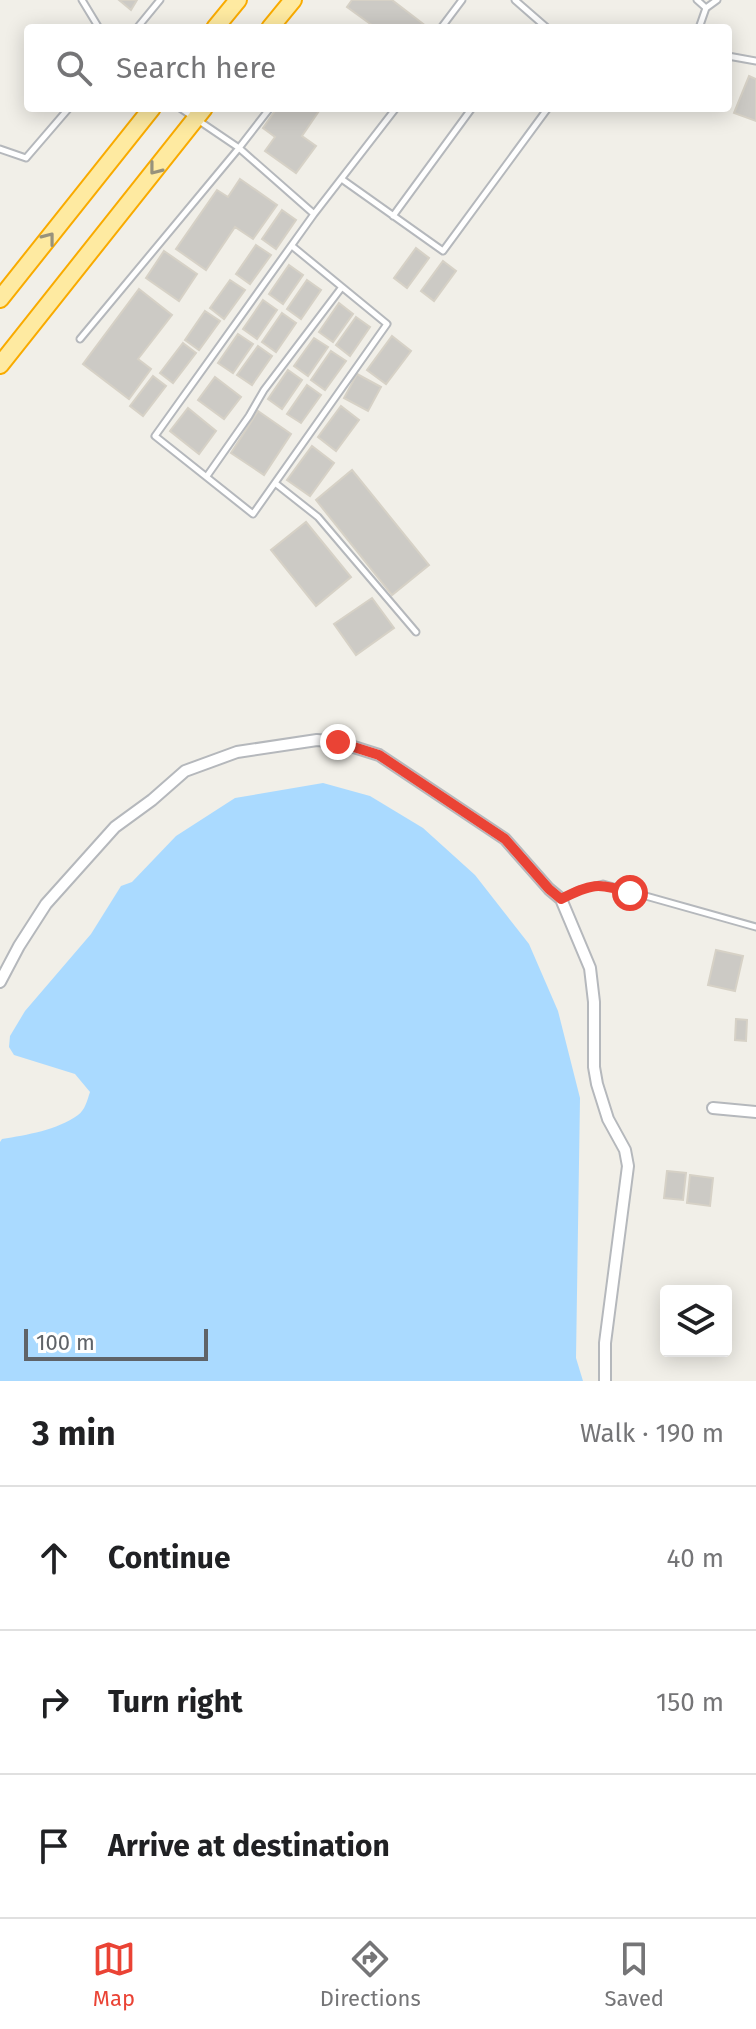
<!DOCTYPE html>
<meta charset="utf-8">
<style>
body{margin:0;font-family:"Fira Sans",sans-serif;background:#f2f2f2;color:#202124}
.controls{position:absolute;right:24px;bottom:24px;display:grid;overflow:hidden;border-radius:8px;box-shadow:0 4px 20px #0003}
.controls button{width:72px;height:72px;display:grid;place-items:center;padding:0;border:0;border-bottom:2px solid #e0e0e0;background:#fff;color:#202124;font:40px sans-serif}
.scale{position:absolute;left:24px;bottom:20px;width:184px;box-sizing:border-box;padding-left:8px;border:4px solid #5f6368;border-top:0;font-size:22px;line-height:28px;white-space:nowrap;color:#5f6368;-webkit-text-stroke:6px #fff;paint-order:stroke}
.stop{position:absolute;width:24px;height:24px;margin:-18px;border:6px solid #ea4335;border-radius:50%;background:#fff}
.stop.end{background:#ea4335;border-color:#fff;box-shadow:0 2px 8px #0008}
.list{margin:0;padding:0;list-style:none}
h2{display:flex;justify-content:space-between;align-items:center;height:104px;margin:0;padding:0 32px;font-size:34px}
h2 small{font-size:26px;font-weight:400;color:#757577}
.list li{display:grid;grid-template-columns:52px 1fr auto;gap:24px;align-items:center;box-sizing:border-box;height:144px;padding:0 32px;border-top:2px solid #e0e0e0}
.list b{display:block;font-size:30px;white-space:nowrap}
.list em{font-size:26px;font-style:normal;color:#757577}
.icon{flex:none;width:44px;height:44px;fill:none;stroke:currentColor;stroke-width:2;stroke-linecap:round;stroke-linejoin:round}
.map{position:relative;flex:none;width:756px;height:1381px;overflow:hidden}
.search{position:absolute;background:#fff;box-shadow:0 4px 20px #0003;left:24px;right:24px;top:24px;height:88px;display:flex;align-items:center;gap:20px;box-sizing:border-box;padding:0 28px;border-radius:8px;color:#757577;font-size:30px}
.sheet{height:536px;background:#fff}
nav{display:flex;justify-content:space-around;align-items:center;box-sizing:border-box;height:112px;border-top:2px solid #e0e0e0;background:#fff;font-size:22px;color:#757577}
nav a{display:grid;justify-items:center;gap:4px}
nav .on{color:#ea4335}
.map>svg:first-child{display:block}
.water{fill:#aadaff}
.building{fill:#cccac5;stroke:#d6d1c6;stroke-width:2}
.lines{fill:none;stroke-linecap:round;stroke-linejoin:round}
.service-casing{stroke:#b5b8bc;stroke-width:9}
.minor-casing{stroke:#b5b8bc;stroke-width:14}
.trunk-casing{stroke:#f9ab00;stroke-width:20}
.service{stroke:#fff;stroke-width:5}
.minor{stroke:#fff;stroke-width:10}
.trunk{stroke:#feeaa1;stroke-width:16}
.oneway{stroke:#97927c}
.route{stroke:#ea4335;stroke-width:10}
</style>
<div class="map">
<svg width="756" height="1381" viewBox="0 0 756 1381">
<rect width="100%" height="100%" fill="#f1efe8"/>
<path class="water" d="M323 783 370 796 423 828 475 875 529 944 558 1011 580 1098 576 1358 583 1381H0V1142L2 1139C27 1135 57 1130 78 1115 85 1110 87 1101 90 1092L75 1074 14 1055 9 1047 10 1036 25 1011 91 934 121 886 132 882 176 836 235 798Z"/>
<path class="building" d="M119 0H137L131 10Z
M352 0H392L426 26 424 28H376L347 7Z
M749 76 756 79V121L734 113Z
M277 108H321L302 136 316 146 296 173 265 151 275 137 263 128Z
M240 179 277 205 253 239 235 227 206 270 176 249 217 190 228 197Z
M282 210 296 220 276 249 262 239Z
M256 245 271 255 250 284 236 274Z
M416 248 429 258 407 288 394 278Z
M164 251 197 274 179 301 146 278Z
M443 261 456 271 434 301 421 291Z
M289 265 303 275 283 304 269 294Z
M230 280 245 290 224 319 210 308Z
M307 280 321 290 301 319 287 309Z
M139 289 172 315 138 359 151 369 129 399 83 364Z
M263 300 277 310 257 339 243 329Z
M339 303 353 314 333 342 319 332Z
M205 311 220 321 199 350 185 340Z
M282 313 296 323 276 352 262 342Z
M356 317 370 327 350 356 336 345Z
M238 334 253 344 233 373 218 363Z
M392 336 411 351 386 384 367 370Z
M314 338 328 347 308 376 294 366Z
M183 343 196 353 173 383 160 373Z
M258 346 272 356 252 385 237 375Z
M331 351 346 361 325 390 311 380Z
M288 370 302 380 282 409 268 399Z
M357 374 381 387 368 411 344 398Z
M153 376 166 386 143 416 130 406Z
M215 377 241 397 224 419 198 400Z
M307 385 321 395 301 423 287 414Z
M341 406 359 420 336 451 318 437Z
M188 408 216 431 199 454 170 431Z
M258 411 291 434 264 475 231 453Z
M312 446 334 463 310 496 287 480Z
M352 470 429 565 392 595 316 500Z
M306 522 351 577 316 606 271 550Z
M372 598 394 628 356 655 334 624Z
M716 950 743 956 735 991 708 985Z
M736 1019 747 1020 746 1041 735 1040Z
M667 1171 686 1173 683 1200 664 1198Z
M690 1175 713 1178 710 1206 687 1203Z"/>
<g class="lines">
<defs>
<path id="service" d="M82 0 99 28
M515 0 547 28
M697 0 706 8
M137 28 160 0
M441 28 462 0
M699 28 706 8 717 0
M728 56 756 61
M270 108 239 148 314 214 396 108
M0 149 26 158 69 108
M343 180 443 251 548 108
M393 216 472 108
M292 246 387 324 253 514 155 436 314 214
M80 339 239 148 180 108
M207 476 249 416 264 390 342 287
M275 483 318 517 416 632
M562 899 579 890 603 884 756 927"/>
<path id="minor" d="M0 982 19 946 46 904 115 827 152 800 185 771 237 752 317 740 338 742 379 755 505 839 549 889 561 899 590 968 594 1002V1067L597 1084 608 1119 625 1150 628 1166 605 1343V1381
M713 1108 756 1112"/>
<path id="trunk" d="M215 28 238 0
M270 28 293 0
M0 299 152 108
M0 365 204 108"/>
</defs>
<use href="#service" class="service-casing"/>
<use href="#minor" class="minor-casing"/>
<use href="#trunk" class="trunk-casing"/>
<use href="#service" class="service"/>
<use href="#minor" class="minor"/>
<use href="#trunk" class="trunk"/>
</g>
<defs><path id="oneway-chevron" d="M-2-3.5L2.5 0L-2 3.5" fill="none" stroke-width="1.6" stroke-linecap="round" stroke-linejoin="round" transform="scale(2)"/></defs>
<g class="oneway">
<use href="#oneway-chevron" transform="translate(155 169) rotate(128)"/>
<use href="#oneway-chevron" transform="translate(49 238) rotate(-52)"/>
</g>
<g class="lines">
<path class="route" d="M338 742 379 755 505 839 549 889 561 899C591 884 598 882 630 893"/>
</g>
</svg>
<div class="controls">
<button><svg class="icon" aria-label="layers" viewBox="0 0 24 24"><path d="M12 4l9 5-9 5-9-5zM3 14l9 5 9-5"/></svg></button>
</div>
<div class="scale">100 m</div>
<div class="stop" style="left:630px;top:893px"></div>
<div class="stop end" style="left:338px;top:742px"></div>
<div class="search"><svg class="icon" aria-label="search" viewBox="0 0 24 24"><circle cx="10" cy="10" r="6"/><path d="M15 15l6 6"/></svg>Search here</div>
</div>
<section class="sheet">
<h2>3 min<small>Walk · 190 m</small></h2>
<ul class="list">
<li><svg class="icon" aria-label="ahead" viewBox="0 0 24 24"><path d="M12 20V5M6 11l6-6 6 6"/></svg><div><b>Continue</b></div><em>40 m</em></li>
<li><svg class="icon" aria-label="right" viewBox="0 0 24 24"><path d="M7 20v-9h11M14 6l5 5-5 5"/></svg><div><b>Turn right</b></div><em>150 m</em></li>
<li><svg class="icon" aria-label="arrive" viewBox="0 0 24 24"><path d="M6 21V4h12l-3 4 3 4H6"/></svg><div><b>Arrive at destination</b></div></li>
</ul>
</section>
<nav>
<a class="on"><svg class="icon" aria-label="map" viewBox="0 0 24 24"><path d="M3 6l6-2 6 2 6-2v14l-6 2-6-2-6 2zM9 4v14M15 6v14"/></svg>Map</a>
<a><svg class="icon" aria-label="directions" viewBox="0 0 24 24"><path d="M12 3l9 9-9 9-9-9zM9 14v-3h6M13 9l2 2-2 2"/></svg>Directions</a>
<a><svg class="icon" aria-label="saved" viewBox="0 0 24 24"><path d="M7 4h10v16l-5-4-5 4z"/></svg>Saved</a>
</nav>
